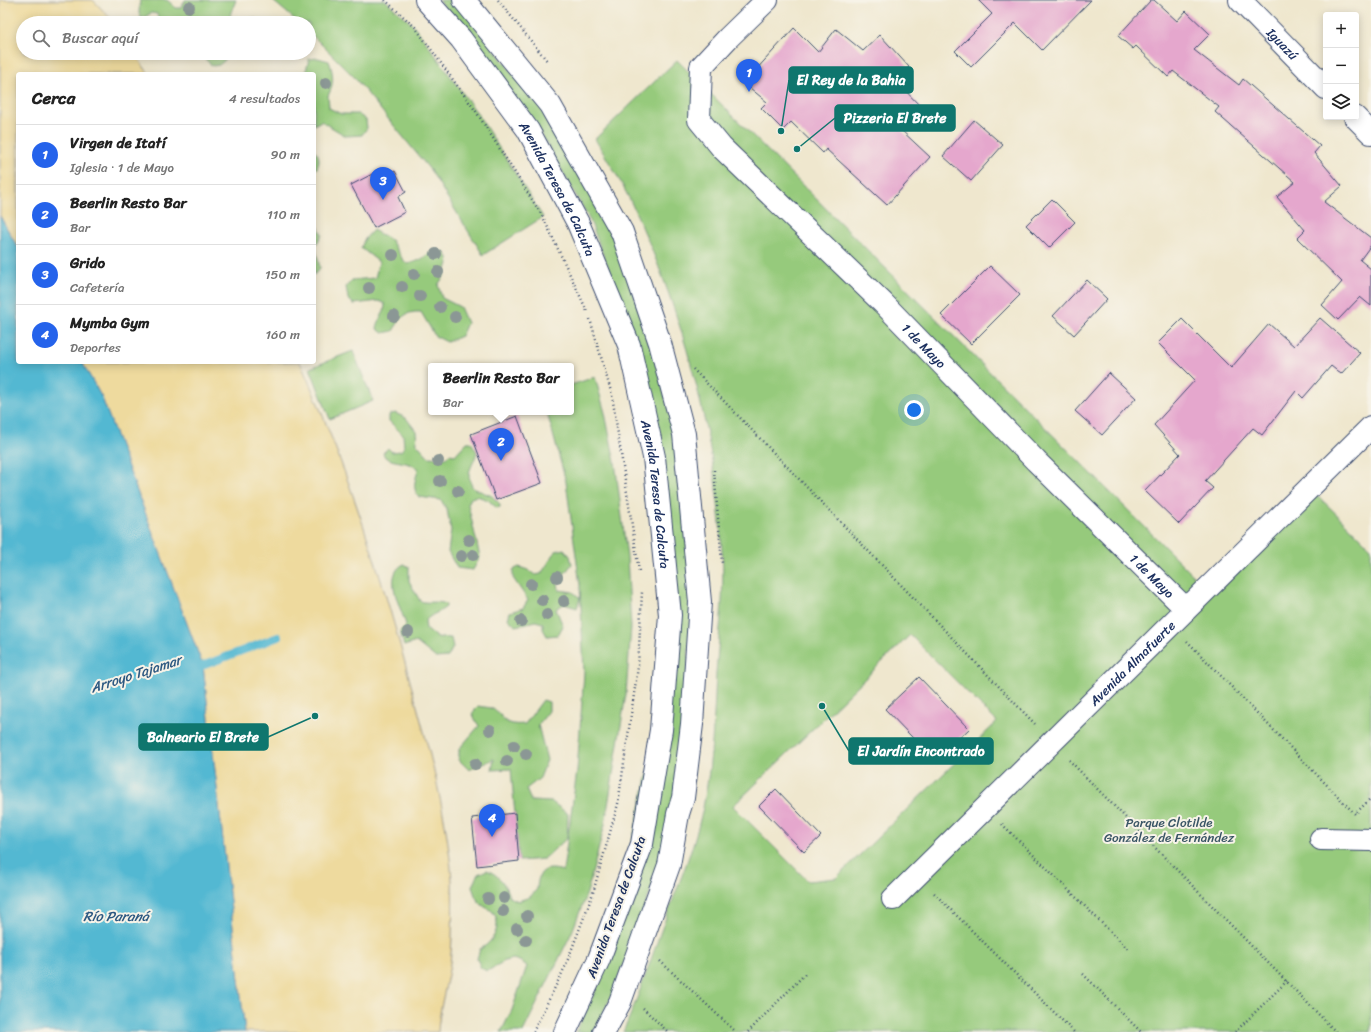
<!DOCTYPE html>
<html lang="es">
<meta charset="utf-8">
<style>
body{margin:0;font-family:Sriracha,sans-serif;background:#f2f2f2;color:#222}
.controls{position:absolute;right:12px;top:12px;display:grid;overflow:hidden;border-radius:4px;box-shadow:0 2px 10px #0003}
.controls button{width:36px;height:36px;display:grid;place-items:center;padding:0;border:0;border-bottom:1px solid #e0e0e0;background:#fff;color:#222;font:20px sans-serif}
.you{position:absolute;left:914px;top:410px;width:14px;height:14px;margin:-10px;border:3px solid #fff;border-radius:50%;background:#1a73e8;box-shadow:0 0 0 6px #1a73e833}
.badge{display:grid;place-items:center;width:26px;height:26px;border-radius:50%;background:#2563eb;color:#fff;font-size:13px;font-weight:700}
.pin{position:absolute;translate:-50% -33px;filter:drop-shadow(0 1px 2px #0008)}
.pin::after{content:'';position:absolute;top:21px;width:14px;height:12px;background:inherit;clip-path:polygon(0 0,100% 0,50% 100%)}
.popup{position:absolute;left:428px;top:363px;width:146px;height:52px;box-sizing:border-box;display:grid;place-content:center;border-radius:4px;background:#fff;filter:drop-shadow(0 1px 3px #0005);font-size:13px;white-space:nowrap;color:#767676}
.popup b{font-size:15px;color:#222}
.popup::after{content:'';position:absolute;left:50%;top:100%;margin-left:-8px;border:8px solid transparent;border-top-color:#fff}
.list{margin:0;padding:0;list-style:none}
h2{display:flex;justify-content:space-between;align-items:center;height:52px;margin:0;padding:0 16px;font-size:17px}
h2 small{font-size:13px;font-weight:400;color:#767676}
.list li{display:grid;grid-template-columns:26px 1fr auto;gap:12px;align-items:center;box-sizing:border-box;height:60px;padding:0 16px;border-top:1px solid #e0e0e0}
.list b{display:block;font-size:15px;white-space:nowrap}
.list p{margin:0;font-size:13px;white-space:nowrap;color:#767676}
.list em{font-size:13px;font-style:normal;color:#767676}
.icon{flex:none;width:22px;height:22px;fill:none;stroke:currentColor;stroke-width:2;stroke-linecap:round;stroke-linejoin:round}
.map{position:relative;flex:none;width:1371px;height:1032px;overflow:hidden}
.search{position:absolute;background:#fff;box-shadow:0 2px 10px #0003;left:16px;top:16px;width:300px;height:44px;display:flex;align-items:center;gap:10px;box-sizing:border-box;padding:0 14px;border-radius:22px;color:#767676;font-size:15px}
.panel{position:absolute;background:#fff;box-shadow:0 2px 10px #0003;left:16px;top:72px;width:300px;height:292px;border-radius:4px}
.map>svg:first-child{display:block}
.green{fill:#96ca7c;stroke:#587c6d;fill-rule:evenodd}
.sand{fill:#eeda9e;stroke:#84847e}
.water{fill:#53b8d2;stroke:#377498}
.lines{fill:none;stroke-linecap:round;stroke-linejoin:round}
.stream{stroke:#53b8d2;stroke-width:8}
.building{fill:#e5a7cd}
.minor-casing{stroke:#3b4b6f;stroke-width:24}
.secondary-casing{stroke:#3b4b6f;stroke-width:24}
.path{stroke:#3b4b6f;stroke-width:2.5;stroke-dasharray:1 3;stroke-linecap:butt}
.minor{stroke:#fff;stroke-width:22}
.secondary{stroke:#fff;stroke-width:22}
.tree{fill:#8b9795}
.labels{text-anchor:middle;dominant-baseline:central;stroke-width:4;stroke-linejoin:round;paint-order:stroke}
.street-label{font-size:13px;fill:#1b2f5e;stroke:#f7f3e8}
.park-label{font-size:13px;fill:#3a5666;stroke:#f7f3e8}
.water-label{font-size:14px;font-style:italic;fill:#2c5881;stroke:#f7f3e8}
.leader{fill:none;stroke:#0f766e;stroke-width:1.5}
.callout-dot{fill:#0f766e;stroke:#f7f3e8;stroke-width:1.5}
.callout{fill:#0f766e;stroke:#0f766e;stroke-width:1.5}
.callout-label{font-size:14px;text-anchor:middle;font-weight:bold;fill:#fff}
</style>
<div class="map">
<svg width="1371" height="1032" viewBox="0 0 1371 1032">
<rect width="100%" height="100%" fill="#f7f3e8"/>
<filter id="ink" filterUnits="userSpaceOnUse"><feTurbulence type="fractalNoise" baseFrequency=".025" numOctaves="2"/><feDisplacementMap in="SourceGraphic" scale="8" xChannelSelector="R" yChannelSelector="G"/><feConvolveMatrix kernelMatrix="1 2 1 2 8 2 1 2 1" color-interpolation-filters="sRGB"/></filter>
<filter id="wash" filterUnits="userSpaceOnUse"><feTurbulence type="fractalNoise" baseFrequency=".012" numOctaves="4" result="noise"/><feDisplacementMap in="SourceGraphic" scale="16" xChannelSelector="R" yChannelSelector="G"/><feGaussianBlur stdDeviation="0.9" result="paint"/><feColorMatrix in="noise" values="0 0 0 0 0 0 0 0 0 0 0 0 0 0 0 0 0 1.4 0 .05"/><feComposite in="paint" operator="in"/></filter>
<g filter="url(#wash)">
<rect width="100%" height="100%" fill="#efe7ce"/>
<path class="green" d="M140 0H167L176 8H181L185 0H236L230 15 234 20 254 18 263 23H160L157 14 151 13 145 17 141 18 139 13Z
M272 0H385L415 27 477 113 543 217 483 255 431 171 354 77 309 32V23H299Z
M439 0H455L545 114 612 234 646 328 676 436 692 601 687 677 673 813 659 868 614 990 594 1032H576L598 985 671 676 633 332 589 218 533 120Z
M203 53H224L225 60 219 65 213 66 206 60Z
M318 58 329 61C334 74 334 84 328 96L329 108 341 114H358L366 120 367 128 362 135 346 136 321 121 314 125V74H305L309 59Z
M677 60 1211 593 1315 493 1371 548V1032H623C635 1006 643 981 653 954 669 905 692 858 703 808 712 764 714 717 716 673 719 633 725 591 722 551 715 430 682 310 630 200 620 179 607 159 595 139ZM910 635 997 722 836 878 808 881 733 806Z
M314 150C320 155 320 161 317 168L314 169Z
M314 220 316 222 322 235 315 246 320 268 314 275Z
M373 230 391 240 403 260 408 264 420 260 434 250 445 252 449 260 444 276 438 285 442 298 460 307 467 323 461 336 447 342 435 336 421 312C404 311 401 318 393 331L383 333 377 329C378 319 385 314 385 304L379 301 354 304 348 299 346 287 352 280 375 278 379 262 361 248 364 240Z
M353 351 373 401 330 419 310 368Z
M595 377 605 413 615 462 627 557 631 627 626 694 605 824 587 893 572 932 523 1032H501L512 1010 527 966C510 952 504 963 487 971L481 968 477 959 480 949C493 943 503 925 493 912 491 910 487 908 485 907 476 901 475 896 472 886L478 874 487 870C500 876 505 883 509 897L518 901 530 897 537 889C538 870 545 866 563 871L577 771 584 673 580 585 566 482 547 412H571V385Z
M395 413 406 418 416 431 417 444 429 457 446 458 449 454 455 455 467 442H471L477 452C473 467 464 472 473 488L492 496 500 504V507L497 508 488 500 477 496 471 498 468 504 480 557 473 570 457 568 448 552 451 530 447 510 441 500 419 497C411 487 416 480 418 469 409 460 395 464 385 457L383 453 388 448 392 452 401 451 404 447 403 435 389 421V415Z
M564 549 570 556 572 564 558 582 559 590 573 592 580 598 577 608 564 604 556 609 563 626 558 635 547 636 543 629V623L535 621 516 626 508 619 510 612 523 608 528 600 513 578V570L519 567 528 570 535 575 541 574 556 551Z
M404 564 409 567V581L420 601C429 604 436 600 446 604V607C439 613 431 614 425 621L426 629 436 637 451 638 453 647 448 657 436 658 416 642 404 646 400 631 406 625C401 607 382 575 404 564Z
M543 700 549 702V711L538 725 547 760 540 778 526 789 531 801 552 802 568 814 567 838 544 859 519 861 511 769 492 770 494 759 469 770 459 760V749L479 726 472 714 478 706C482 707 487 707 490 708 506 713 498 727 525 724Z"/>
<path class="sand" d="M0 0H93L115 23H23V53H134L149 74H18V248L0 216Z
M82 362H300C346 465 382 576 411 685 429 749 447 813 452 880 453 904 453 947 449 970 445 991 439 1011 438 1032H245L203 666 102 398Z"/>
<path class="water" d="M0 216 18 248V362H82L102 398 203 666 245 1032H0Z"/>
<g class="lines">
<path class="stream" d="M194 669 278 637"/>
</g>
<g id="blocks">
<path class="building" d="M978 0H1091L1042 50 1015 23 971 67 955 51 992 14Z
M1151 0H1154L1177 21 1186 11 1210 34 1194 50 1239 85 1243 79 1320 146 1314 153 1342 186 1324 202 1371 238V245L1360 260 1371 269V306L1360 297 1338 320 1322 305 1342 282 1297 238 1305 230 1277 197 1295 182 1215 112 1219 107 1173 71 1168 77 1136 46 1133 49 1118 36Z
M794 28 818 52 836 29 863 51 880 35 909 67 895 80 922 108 900 129 930 157 887 205 826 149 823 153 791 122 783 130 761 108 767 102 744 83Z
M974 120 1003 145 971 181 943 156Z
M382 169 386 176 395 171 406 192 398 197 405 212 374 228 351 185Z
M1052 199 1075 222 1049 248 1026 225Z
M990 266 1020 295 971 344 941 315Z
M1087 280 1107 299 1074 335 1053 316Z
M1320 318 1360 353 1341 374 1331 366 1303 398 1296 391 1262 435 1253 428 1205 481 1213 488 1179 524 1145 491 1180 454 1154 425 1195 380 1158 343 1182 319 1231 368 1269 324 1294 346Z
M1109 373 1136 398 1102 435 1075 411Z
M517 416 542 483 496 500 471 434Z
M919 677 969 729 935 761 885 709Z
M776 789 821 836 804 852 759 806Z
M515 813 519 861 477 866 472 818Z"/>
</g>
</g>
<g filter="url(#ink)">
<use href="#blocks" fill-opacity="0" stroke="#3b4b6f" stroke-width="1"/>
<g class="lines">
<defs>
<g id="minor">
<path id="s1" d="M767 0 728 38 701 67 699 120 722 148 883 303 1036 461 1186 609"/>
<path id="s2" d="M1240 0 1326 88"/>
<path d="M1355 117 1371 133"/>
<path d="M1321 839 1371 840"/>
</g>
<g id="secondary">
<path id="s3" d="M426 0 461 39 528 130 578 223 629 345 654 457 670 615 661 730 642 844 599 959 565 1032"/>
<path d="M464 0 550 105 622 232 660 343 684 434 700 602 692 724 683 798 678 814 669 865 620 1002 604 1032"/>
<path id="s4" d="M893 899 1371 427"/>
</g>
</defs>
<use href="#minor" class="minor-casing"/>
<use href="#secondary" class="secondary-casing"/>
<path class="path" d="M385 0 415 27 477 113 543 217 587 311
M498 0 548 62
M590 319 612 395 639 571
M693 369 1035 724
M714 470 722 563
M1187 641 1355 814 1371 798
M1069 760 1336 1032
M1002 824 1128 949
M934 893 1074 1032
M660 961 736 1032
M1083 974 1141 1032
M643 1008 668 1032
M533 1032 565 967 592 896 618 804 638 667 642 592
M748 1032 806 973
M1235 1032 1287 981"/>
<use href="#minor" class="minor"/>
<use href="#secondary" class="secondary"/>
</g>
<g class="tree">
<circle cx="189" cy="7" r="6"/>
<circle cx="326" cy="83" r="6"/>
<circle cx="436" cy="254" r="6"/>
<circle cx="393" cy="255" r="6"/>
<circle cx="438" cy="272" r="6"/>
<circle cx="414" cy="274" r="6"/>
<circle cx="402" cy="287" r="6"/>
<circle cx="369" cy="288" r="6"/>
<circle cx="420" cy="296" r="6"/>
<circle cx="440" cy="307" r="6"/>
<circle cx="394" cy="316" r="6"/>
<circle cx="455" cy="317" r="6"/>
<circle cx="438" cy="461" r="6"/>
<circle cx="440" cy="481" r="6"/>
<circle cx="458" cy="491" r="6"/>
<circle cx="469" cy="540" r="6"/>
<circle cx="473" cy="555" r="6"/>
<circle cx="461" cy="556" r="6"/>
<circle cx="557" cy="577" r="6"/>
<circle cx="531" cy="584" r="6"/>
<circle cx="542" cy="600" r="6"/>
<circle cx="564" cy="601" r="6"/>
<circle cx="547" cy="615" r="6"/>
<circle cx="521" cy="621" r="6"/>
<circle cx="408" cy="632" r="6"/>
<circle cx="490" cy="730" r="6"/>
<circle cx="514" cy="746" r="6"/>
<circle cx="526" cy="754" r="6"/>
<circle cx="507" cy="761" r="6"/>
<circle cx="475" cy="764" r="6"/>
<circle cx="504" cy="898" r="6"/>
<circle cx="488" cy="899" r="6"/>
<circle cx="503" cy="911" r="6"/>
<circle cx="527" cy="916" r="6"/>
<circle cx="517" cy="929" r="6"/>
<circle cx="526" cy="940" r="6"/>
</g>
</g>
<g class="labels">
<g class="street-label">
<text stroke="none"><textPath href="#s2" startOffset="61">Iguazú</textPath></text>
<text stroke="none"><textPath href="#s3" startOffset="231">Avenida Teresa de Calcuta</textPath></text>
<text stroke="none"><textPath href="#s1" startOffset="466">1 de Mayo</textPath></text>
<text stroke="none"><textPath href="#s3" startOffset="555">Avenida Teresa de Calcuta</textPath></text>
<text stroke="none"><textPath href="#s1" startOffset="790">1 de Mayo</textPath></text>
<text stroke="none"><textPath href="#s4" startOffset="336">Avenida Almafuerte</textPath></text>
<text transform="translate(616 907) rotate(-70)">Avenida Teresa de Calcuta</text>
</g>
<g class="park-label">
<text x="1169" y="822">Parque Clotilde<tspan x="1169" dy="15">González de Fernández</tspan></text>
</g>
<g class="water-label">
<text transform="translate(136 674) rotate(-18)">Arroyo Tajamar</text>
<text x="116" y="916">Río Paraná</text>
</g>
</g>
<path class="leader" d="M781 131L789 80M797 149L835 118M315 716L268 737M822 706L849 751"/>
<g class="callout-dot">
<circle cx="781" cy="131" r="4"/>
<circle cx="797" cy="149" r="4"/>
<circle cx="315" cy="716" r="4"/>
<circle cx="822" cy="706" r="4"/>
</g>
<g class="callout">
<rect x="789" y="67" width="124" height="26" rx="4"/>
<rect x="835" y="105" width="120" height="26" rx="4"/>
<rect x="139" y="724" width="129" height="26" rx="4"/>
<rect x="849" y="738" width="144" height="26" rx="4"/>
</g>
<g class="callout-label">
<text x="851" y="85">El Rey de la Bahia</text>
<text x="895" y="123">Pizzeria El Brete</text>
<text x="203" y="742">Balneario El Brete</text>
<text x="921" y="756">El Jardín Encontrado</text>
</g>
</svg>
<div class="controls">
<button>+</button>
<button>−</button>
<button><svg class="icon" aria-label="layers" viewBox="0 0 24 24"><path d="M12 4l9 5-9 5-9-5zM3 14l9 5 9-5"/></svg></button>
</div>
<div class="you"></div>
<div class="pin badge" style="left:749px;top:92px">1</div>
<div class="pin badge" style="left:501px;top:461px">2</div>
<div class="popup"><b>Beerlin Resto Bar</b>Bar</div>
<div class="pin badge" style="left:383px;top:200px">3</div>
<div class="pin badge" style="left:492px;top:837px">4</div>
<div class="search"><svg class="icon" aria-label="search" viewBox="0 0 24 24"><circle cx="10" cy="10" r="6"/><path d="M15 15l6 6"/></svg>Buscar aquí</div>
<section class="panel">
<h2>Cerca<small>4 resultados</small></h2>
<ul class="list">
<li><span class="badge">1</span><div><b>Virgen de Itatí</b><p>Iglesia · 1 de Mayo</p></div><em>90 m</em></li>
<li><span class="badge">2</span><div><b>Beerlin Resto Bar</b><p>Bar</p></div><em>110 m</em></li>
<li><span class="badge">3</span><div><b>Grido</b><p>Cafetería</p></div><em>150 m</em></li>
<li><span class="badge">4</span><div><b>Mymba Gym</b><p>Deportes</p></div><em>160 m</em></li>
</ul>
</section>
</div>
